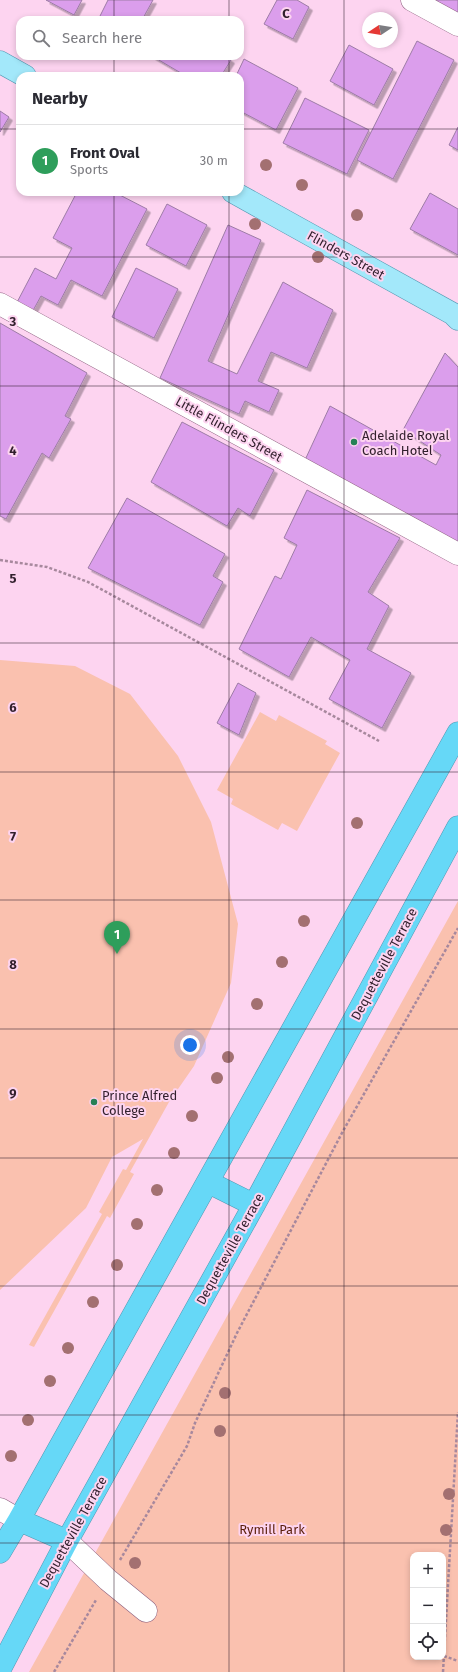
<!DOCTYPE html>
<meta charset="utf-8">
<style>
body{margin:0;font-family:"Fira Sans",sans-serif;background:#f7f7f7;color:#2b2b33}
.controls{position:absolute;right:12px;bottom:12px;display:grid;overflow:hidden;border-radius:8px;box-shadow:0 2px 6px #0003}
.controls button{width:36px;height:36px;display:grid;place-items:center;padding:0;border:0;border-bottom:1px solid #e1e1e2;background:#fff;color:#2b2b33;font:20px sans-serif}
.compass{position:absolute;left:362px;top:12px;width:36px;height:36px;border-radius:50%;background:#fff;box-shadow:0 2px 6px #0003;rotate:258deg}
.you{position:absolute;left:190px;top:1045px;width:14px;height:14px;margin:-10px;border:3px solid #fff;border-radius:50%;background:#1a73e8;box-shadow:0 0 0 6px #1a73e833}
.badge{display:grid;place-items:center;width:26px;height:26px;border-radius:50%;background:#b45309;color:#fff;font-size:13px;font-weight:700}
.pin{position:absolute;translate:-50% -33px;filter:drop-shadow(0 1px 2px #0008)}
.pin::after{content:'';position:absolute;top:21px;width:14px;height:12px;background:inherit;clip-path:polygon(0 0,100% 0,50% 100%)}
.list{margin:0;padding:0;list-style:none}
h2{display:flex;justify-content:space-between;align-items:center;height:52px;margin:0;padding:0 16px;font-size:17px}
h2 small{font-size:13px;font-weight:400;color:#7c7c81}
.list li{display:grid;grid-template-columns:26px 1fr auto;gap:12px;align-items:center;box-sizing:border-box;height:72px;padding:0 16px;border-top:1px solid #e1e1e2}
.list b{display:block;font-size:15px;white-space:nowrap}
.list p{margin:0;font-size:13px;white-space:nowrap;color:#7c7c81}
.list em{font-size:13px;font-style:normal;color:#7c7c81}
.icon{flex:none;width:22px;height:22px;fill:none;stroke:currentColor;stroke-width:2;stroke-linecap:round;stroke-linejoin:round}
.map{position:relative;flex:none;width:458px;height:1672px;overflow:hidden}
.search{position:absolute;background:#fff;box-shadow:0 2px 6px #0003;left:16px;top:16px;width:228px;height:44px;display:flex;align-items:center;gap:10px;box-sizing:border-box;padding:0 14px;border-radius:12px;color:#7c7c81;font-size:15px}
.panel{position:absolute;background:#fff;box-shadow:0 2px 6px #0003;left:16px;top:72px;width:228px;height:124px;border-radius:12px}
.map>svg:first-child{display:block}
.green{fill:#fac1af;fill-rule:evenodd}
.building{fill:#db9eec;stroke:#9d7ca6;filter:url(#shadow)}
.lines{fill:none;stroke-linecap:round;stroke-linejoin:round}
.minor-casing{stroke:#8b5e7d;stroke-width:23}
.major-casing{stroke:#5397b0;stroke-width:23}
.highway-casing{stroke:#5397b0;stroke-width:23}
.path{stroke:#a7889d;stroke-width:2.5;stroke-dasharray:3 2;stroke-linecap:butt}
.minor{stroke:#fff;stroke-width:22}
.major{stroke:#a3e8fa;stroke-width:22}
.highway{stroke:#66d8f7;stroke-width:22}
.tree{fill:#a37071}
.grid{fill:none;stroke:#311f2c;stroke-width:1;stroke-opacity:0.55}
.poi-dot{fill:#278156;stroke:#fdd4f0;stroke-width:1.5}
.labels{text-anchor:middle;dominant-baseline:central;stroke-width:4;stroke-linejoin:round;paint-order:stroke}
.street-label{font-size:13px;fill:#311f2c;stroke:#fdd4f0}
.poi-label{font-size:13px;fill:#311f2c;stroke:#fdd4f0;text-anchor:start}
.park-label{font-size:13px;fill:#591e09;stroke:#fdd4f0}
.grid-label{font-size:13px;text-anchor:middle;font-weight:bold;fill:#311f2c;stroke:#fdd4f0;stroke-width:4;stroke-linejoin:round;paint-order:stroke}
</style>
<div class="map">
<svg width="458" height="1672" viewBox="0 0 458 1672">
<defs>
<filter id="shadow"><feDropShadow dx="3.5" dy="3.5" stdDeviation="0" flood-color="#0004"/></filter>
</defs>
<rect width="100%" height="100%" fill="#fdd4f0"/>
<path class="green" d="M0 660 75 666 130 694 178 756 211 822 238 924 231 983 194 1066 169 1102 130 1172 134 1174 110 1218 107 1216 34 1347 29 1345 102 1214 99 1212 123 1169 126 1170 143 1139 112 1157 86 1208 0 1290Z
M260 712 276 721 279 715 327 741 325 744 340 753 297 831 282 823 278 830 231 804 233 799 217 790Z
M458 901V1672H29ZM413 1555H443V1657H413Z"/>
<path class="building" d="M46 0H82L74 15Z
M108 0H153L142 20H98Z
M277 0H297L309 7 293 39 264 24Z
M419 0H458V21Z
M417 41 454 60 393 179 357 160Z
M349 45 393 69 374 105 330 81Z
M152 56H225L231 60 221 76H186Z
M244 59 298 88 276 130 240 111V76H236Z
M305 98 369 130 347 174 283 143Z
M0 111 9 117 0 132Z
M458 127V150L449 145Z
M77 192H114L147 209 102 296 71 280 58 305 41 296 30 316 14 308 35 268 56 279 72 248 53 238Z
M430 193 458 209V255L410 229Z
M167 204 207 225 186 266 146 245Z
M228 225 261 240 208 361 237 374 283 282 333 310 307 368 271 352 258 381 279 390 269 412 245 401 239 414 160 378Z
M136 268 178 289 154 338 112 317Z
M0 323 87 373 65 416 71 419 49 458 42 453 6 519 0 516Z
M445 353 458 367V544L305 460 330 406 436 465 441 455 403 430Z
M182 422 274 470 250 516 238 508 227 526 151 482Z
M307 490 400 538 368 592 389 606 367 649 411 673 382 728 329 699 350 660 311 637 289 677 239 649 275 576 281 579 297 545 284 538Z
M127 498 225 554 213 576 223 582 200 625 88 568Z
M238 683 256 693 239 735 217 723Z"/>
<g class="lines">
<defs>
<path id="minor" d="M412 0 458 25
M0 304 458 554
M0 1509 19 1520
M67 1541 108 1580 146 1611"/>
<path id="major" d="M0 62 25 76
M233 192 453 314 458 319"/>
<path id="highway" d="M208 1182 254 1205
M19 1520 67 1541
M0 1552 19 1520 458 733
M0 1669 67 1541 254 1205 458 827"/>
</defs>
<use href="#minor" class="minor-casing"/>
<use href="#major" class="major-casing"/>
<use href="#highway" class="highway-casing"/>
<path class="path" d="M0 560 47 567 88 582 379 741
M120 1560 187 1446 195 1423 237 1333 343 1131 458 928
M444 1656 458 1661
M54 1672 96 1600
M443 1672 458 1412"/>
<use href="#minor" class="minor"/>
<use href="#major" class="major"/>
<use href="#highway" class="highway"/>
</g>
<g class="tree">
<circle cx="266" cy="165" r="6"/>
<circle cx="302" cy="185" r="6"/>
<circle cx="357" cy="215" r="6"/>
<circle cx="255" cy="224" r="6"/>
<circle cx="318" cy="257" r="6"/>
<circle cx="357" cy="823" r="6"/>
<circle cx="304" cy="921" r="6"/>
<circle cx="282" cy="962" r="6"/>
<circle cx="257" cy="1004" r="6"/>
<circle cx="228" cy="1057" r="6"/>
<circle cx="217" cy="1078" r="6"/>
<circle cx="192" cy="1116" r="6"/>
<circle cx="174" cy="1153" r="6"/>
<circle cx="157" cy="1190" r="6"/>
<circle cx="137" cy="1224" r="6"/>
<circle cx="117" cy="1265" r="6"/>
<circle cx="93" cy="1302" r="6"/>
<circle cx="68" cy="1348" r="6"/>
<circle cx="50" cy="1381" r="6"/>
<circle cx="225" cy="1393" r="6"/>
<circle cx="28" cy="1420" r="6"/>
<circle cx="220" cy="1431" r="6"/>
<circle cx="11" cy="1456" r="6"/>
<circle cx="449" cy="1494" r="6"/>
<circle cx="446" cy="1530" r="6"/>
<circle cx="135" cy="1563" r="6"/>
</g>
<path class="grid" d="M114 0V20M229 0V20M344 0V1672M114 56V76M229 56V76M0 129H20M240 129H458M114 192V1672M229 192V1672M0 257H458M0 386H458M0 514H458M0 643H458M0 772H458M0 900H458M0 1029H458M0 1158H458M0 1286H458M0 1415H458M0 1543H458"/>
<g class="poi-dot">
<circle cx="354" cy="442" r="4"/>
<circle cx="94" cy="1102" r="4"/>
</g>
<g class="labels">
<g class="street-label">
<text transform="translate(346 255) rotate(29)">Flinders Street</text>
<text transform="translate(229 429) rotate(29)">Little Flinders Street</text>
<text transform="translate(384 964) rotate(-62)">Dequetteville Terrace</text>
<text transform="translate(230 1249) rotate(-61)">Dequetteville Terrace</text>
<text transform="translate(73 1532) rotate(-61)">Dequetteville Terrace</text>
</g>
<g class="poi-label">
<text x="362" y="435">Adelaide Royal<tspan x="362" dy="15">Coach Hotel</tspan></text>
<text x="102" y="1095">Prince Alfred<tspan x="102" dy="15">College</tspan></text>
</g>
<g class="park-label">
<text x="272" y="1529">Rymill Park</text>
</g>
</g>
<g class="grid-label">
<text x="286" y="18">C</text>
<text x="13" y="326">3</text>
<text x="13" y="455">4</text>
<text x="13" y="583">5</text>
<text x="13" y="712">6</text>
<text x="13" y="841">7</text>
<text x="13" y="969">8</text>
<text x="13" y="1098">9</text>
</g>
</svg>
<div class="controls">
<button>+</button>
<button>−</button>
<button><svg class="icon" aria-label="locate" viewBox="0 0 24 24"><circle cx="12" cy="12" r="6"/><path d="M12 2v4M12 18v4M2 12h4M18 12h4"/></svg></button>
</div>
<svg class="compass" viewBox="-18 -18 36 36"><path d="M0-13l5 13h-10z" fill="#e53935"/><path d="M0 13l5-13h-10z" fill="#7c7c81"/></svg>
<div class="you"></div>
<div class="pin badge" style="left:117px;top:954px;background:#2e9e5b">1</div>
<div class="search"><svg class="icon" aria-label="search" viewBox="0 0 24 24"><circle cx="10" cy="10" r="6"/><path d="M15 15l6 6"/></svg>Search here</div>
<section class="panel">
<h2>Nearby<small></small></h2>
<ul class="list">
<li><span class="badge" style="background:#2e9e5b">1</span><div><b>Front Oval</b><p>Sports</p></div><em>30 m</em></li>
</ul>
</section>
</div>
